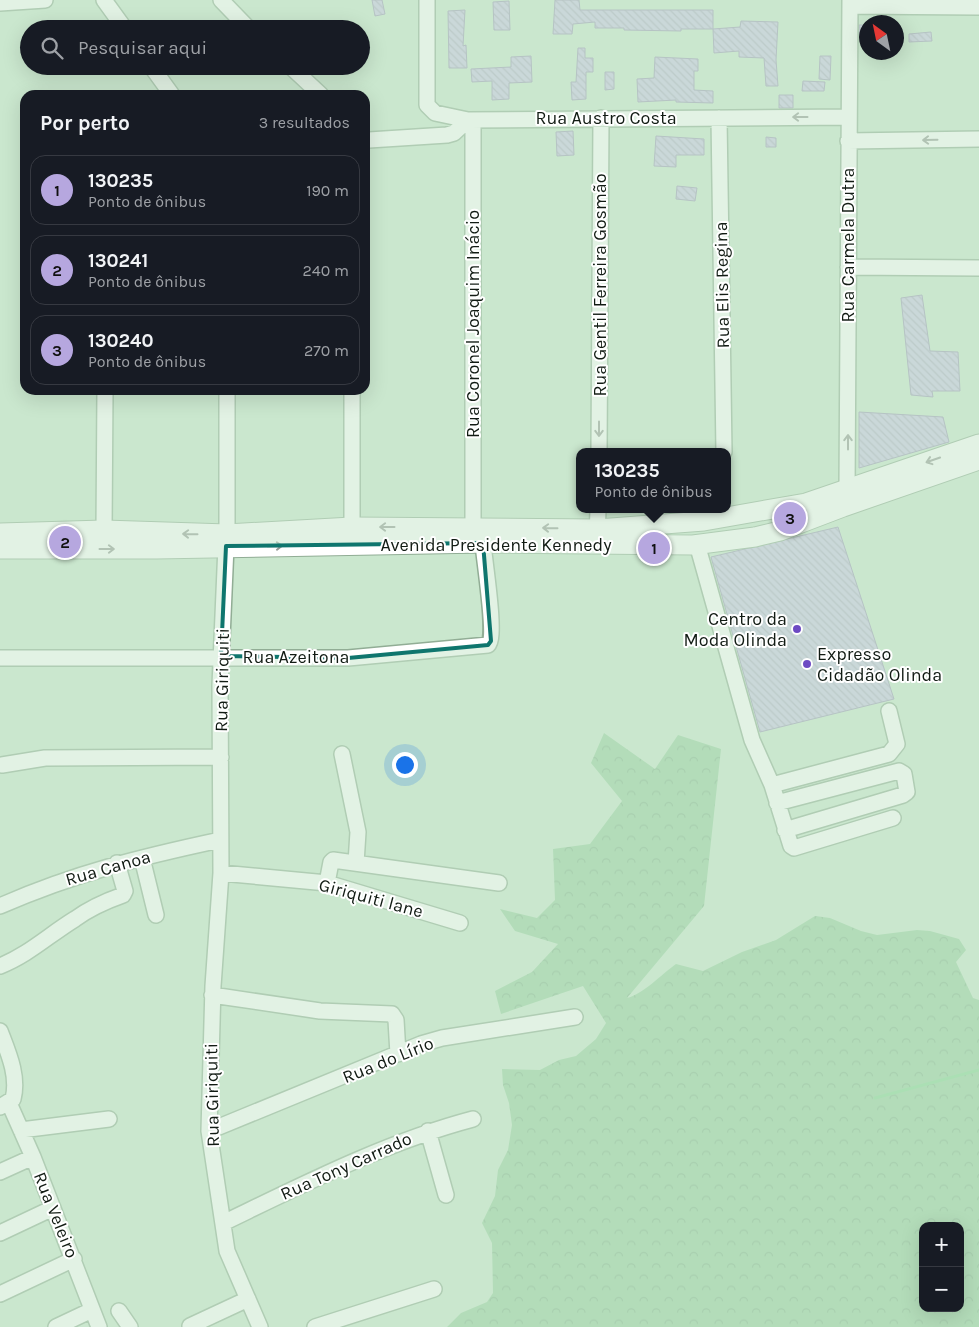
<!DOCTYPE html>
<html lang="pt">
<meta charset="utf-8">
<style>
body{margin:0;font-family:Karla,sans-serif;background:#242831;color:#f1f3f6}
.controls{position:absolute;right:15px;bottom:15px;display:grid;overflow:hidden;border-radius:10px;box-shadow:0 5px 20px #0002}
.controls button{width:45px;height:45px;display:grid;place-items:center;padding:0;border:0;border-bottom:1px solid #363941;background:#171b24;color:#f1f3f6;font:25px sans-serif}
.compass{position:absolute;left:859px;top:15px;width:45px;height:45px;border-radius:50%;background:#171b24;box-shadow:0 5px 20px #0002;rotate:327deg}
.you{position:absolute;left:404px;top:764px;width:18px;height:18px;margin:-12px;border:4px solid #fff;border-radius:50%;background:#1a73e8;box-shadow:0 0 0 8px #1a73e833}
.badge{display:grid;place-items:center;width:32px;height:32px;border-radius:50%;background:#b6a7df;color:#111;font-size:16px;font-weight:700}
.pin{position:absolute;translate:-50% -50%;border:2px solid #fff;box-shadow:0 1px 5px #0006}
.popup{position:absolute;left:576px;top:448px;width:155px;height:65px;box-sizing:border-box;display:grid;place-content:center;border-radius:10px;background:#171b24;filter:drop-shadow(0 1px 4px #0005);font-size:16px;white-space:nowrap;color:#9ea1a6}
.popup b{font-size:19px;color:#f1f3f6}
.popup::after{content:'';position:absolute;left:50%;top:100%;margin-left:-10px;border:10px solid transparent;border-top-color:#171b24}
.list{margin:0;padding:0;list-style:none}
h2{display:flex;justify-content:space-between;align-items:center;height:65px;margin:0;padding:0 20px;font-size:21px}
h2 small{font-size:16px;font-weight:400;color:#9ea1a6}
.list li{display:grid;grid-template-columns:32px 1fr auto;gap:15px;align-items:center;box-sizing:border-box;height:70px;margin:0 10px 10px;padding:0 10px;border:1px solid #363941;border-radius:15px}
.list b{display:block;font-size:19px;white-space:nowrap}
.list p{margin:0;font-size:16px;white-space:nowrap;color:#9ea1a6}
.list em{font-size:16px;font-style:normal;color:#9ea1a6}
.icon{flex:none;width:28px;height:28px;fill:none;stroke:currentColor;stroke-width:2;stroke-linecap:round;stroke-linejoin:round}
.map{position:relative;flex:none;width:979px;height:1327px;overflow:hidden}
.search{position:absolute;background:#171b24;box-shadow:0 5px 20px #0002;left:20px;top:20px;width:350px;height:55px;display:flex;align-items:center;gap:12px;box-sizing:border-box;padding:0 18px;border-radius:28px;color:#9ea1a6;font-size:19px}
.panel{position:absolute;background:#171b24;box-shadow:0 5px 20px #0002;left:20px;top:90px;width:350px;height:305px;border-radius:15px}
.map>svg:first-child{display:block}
.forest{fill:url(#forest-crowns);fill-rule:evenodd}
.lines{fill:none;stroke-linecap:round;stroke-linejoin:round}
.stream{stroke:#86d596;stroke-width:3}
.building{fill:url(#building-back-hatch);stroke:#9d98b8}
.minor-casing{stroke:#91ad95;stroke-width:18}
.major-casing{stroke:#91ad95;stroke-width:21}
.minor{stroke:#fff;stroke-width:15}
.major{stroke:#fff;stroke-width:19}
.oneway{stroke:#949895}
.marked{fill:none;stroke:#0f766e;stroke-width:4;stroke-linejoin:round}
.poi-dot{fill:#6d4ac3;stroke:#fff;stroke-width:2}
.labels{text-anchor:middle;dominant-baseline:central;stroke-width:4;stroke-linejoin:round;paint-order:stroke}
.street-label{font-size:18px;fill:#111b13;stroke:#fff}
.poi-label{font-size:18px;fill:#111b13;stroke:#fff;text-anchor:end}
</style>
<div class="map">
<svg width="979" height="1327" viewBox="0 0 979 1327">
<defs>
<pattern id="forest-crowns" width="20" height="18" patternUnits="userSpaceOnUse" patternTransform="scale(1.25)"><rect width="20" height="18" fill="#97cfa1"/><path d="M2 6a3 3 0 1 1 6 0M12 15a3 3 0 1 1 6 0" fill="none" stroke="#81b18a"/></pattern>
<pattern id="building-back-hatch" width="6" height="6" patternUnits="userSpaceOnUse" patternTransform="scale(1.25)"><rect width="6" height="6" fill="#cac5e6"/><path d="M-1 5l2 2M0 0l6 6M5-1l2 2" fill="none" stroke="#aca9c4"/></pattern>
</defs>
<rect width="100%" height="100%" fill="#cae7ce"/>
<path class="forest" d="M604 733 655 769 678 735 721 749 704 906 627 998C642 995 662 974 676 964L703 971 742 952 776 940 815 916 830 918 861 931 877 935 917 930 930 931 959 939 966 950 956 962 973 998 979 1000V1327H447L461 1313 487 1302 493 1293 492 1243 482 1223 495 1196 498 1170 508 1150 512 1125 509 1103 503 1085 502 1069 540 1070 559 1060 576 1056 596 1039 606 1023 583 986 501 1014 495 991 532 972 558 944 515 931 500 909 537 918 555 900 553 849 590 844 622 801 591 763ZM923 1226H960V1308H923Z"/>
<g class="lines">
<path class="stream" d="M875 1098 979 1070"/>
</g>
<path class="building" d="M372 0H382L385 14 375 16Z
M555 0H579L580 10H713V29H681V31L624 30V28H595V22L573 24 572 34H553Z
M509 1 510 30H494L493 2Z
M465 10 463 46 466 45 467 68H449L448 11Z
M741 21 778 22 776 60 778 86H766L764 58 739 57V51L714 53 713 29 740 27Z
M859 25H866V36H859Z
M931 32 932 41 909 42V34Z
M578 48H585V58H593V72H586V99L572 100 571 82H576Z
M531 56 532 82 509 83V99L492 100V81L472 82 471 69 511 67V57Z
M820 56H831L830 80 819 79Z
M655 57 698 59V71H694V90L713 91V103L676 102V100L638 102 637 79 654 78Z
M605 72H614V89L605 90Z
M803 81 825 82 824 91H802Z
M779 95H793V108H779Z
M573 131 574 155 557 156 556 132Z
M656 136 704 139V155H676V167L654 166Z
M766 137 776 138V147H766Z
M677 186 697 188 695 201 676 199Z
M922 295 930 351 958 352 960 391H932L933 397 911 395 901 298Z
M859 412 943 417 949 442 859 468Z
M838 527 894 699 760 732 711 557Z"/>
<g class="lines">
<defs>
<path id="minor" d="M104 0 125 29
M221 0 249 29
M427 0V105L435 113 468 120
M0 3 45 0
M850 6 979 7
M151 66 172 95
M290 66 321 95
M719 118 724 452
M369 140 447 135 454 133 468 120 849 117
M848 141 979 139
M848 267 979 268
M599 452 601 118
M847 490 850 0
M352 527V390
M473 527V120
M104 530 105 390
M227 534V390
M597 540 598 509
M697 544 752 740 772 785 791 846 794 848 893 818
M226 546 220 685 221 873 213 986 209 1131 227 1251 260 1327
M0 658H348L488 645C497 637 484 560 483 543
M342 754 358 832 356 863
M2 765 45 758 221 757
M772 785 889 754 897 744 889 711
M777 803 899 771 904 774 907 792 903 795 785 830
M142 858 156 915
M221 873 327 883 460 923
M327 883 331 862 333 860 499 883
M0 906C75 873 141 857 220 840
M0 966C28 955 49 935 75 919 90 908 106 901 123 895L125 891 117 863
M212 995 320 1011 392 1014 396 1020 398 1054
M0 1031C8 1052 19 1076 13 1099L0 1107
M9 1103 33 1157 99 1327
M21 1130 109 1119
M209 1131 421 1044 442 1038 575 1017
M428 1131 446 1195
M0 1172 33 1157
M223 1223C304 1184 386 1142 473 1119
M0 1233 53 1208
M0 1294 74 1259
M119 1311 130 1327
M190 1326 248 1299
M56 1327 92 1310
M315 1327 434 1289"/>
<path id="major" d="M0 533 104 530 227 534 352 527 598 529 704 521 806 503 979 444
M0 549H156L483 543 693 545 755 537 780 531 843 507 979 460"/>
</defs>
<use href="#minor" class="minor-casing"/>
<use href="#major" class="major-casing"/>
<use href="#minor" class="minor"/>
<use href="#major" class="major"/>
</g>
<defs><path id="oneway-shaft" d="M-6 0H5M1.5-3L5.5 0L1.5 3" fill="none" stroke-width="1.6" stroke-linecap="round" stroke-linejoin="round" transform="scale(1.25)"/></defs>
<g class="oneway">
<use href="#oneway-shaft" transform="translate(800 117) rotate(180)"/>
<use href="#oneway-shaft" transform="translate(930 140) rotate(179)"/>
<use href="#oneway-shaft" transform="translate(599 429) rotate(90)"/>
<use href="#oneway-shaft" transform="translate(848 442) rotate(-90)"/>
<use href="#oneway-shaft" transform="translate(933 460) rotate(161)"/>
<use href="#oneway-shaft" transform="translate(387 527) rotate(-180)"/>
<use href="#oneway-shaft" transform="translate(550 528) rotate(-179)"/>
<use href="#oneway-shaft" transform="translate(190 534) rotate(-179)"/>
<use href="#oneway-shaft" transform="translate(275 546) rotate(-1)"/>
<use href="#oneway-shaft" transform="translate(107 549)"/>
</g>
<path d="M0 0H979V1327H0ZM483 543 491 641 488 645 348 658 221 656 226 546Z" fill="#cae7ce" fill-opacity=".55" fill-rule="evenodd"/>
<path class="marked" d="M483 543 491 641 488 645 348 658 221 656 226 546Z"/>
<g class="poi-dot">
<circle cx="797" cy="629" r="5"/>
<circle cx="807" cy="664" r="5"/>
</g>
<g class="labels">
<g class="street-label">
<text x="606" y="118">Rua Austro Costa</text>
<text transform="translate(848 245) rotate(-90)">Rua Carmela Dutra</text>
<text transform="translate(600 285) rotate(-90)">Rua Gentil Ferreira Gosmão</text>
<text transform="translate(722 285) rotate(-91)">Rua Elis Regina</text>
<text transform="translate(473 324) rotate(-90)">Rua Coronel Joaquim Inácio</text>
<text x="496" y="545">Avenida Presidente Kennedy</text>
<text x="296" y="657">Rua Azeitona</text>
<text transform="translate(222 680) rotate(-89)">Rua Giriquiti</text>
<text transform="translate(108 868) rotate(-16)">Rua Canoa</text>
<text transform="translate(371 898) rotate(15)">Giriquiti lane</text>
<text transform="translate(388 1060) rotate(-22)">Rua do Lírio</text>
<text transform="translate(212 1095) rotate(-91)">Rua Giriquiti</text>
<text transform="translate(346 1166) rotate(-24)">Rua Tony Carrado</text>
<text transform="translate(56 1215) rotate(68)">Rua Veleiro</text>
</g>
<g class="poi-label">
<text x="787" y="619">Centro da<tspan x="787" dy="21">Moda Olinda</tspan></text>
<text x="817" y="654" text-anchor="start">Expresso<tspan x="817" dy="21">Cidadão Olinda</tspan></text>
</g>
</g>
</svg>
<div class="controls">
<button>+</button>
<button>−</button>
</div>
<svg class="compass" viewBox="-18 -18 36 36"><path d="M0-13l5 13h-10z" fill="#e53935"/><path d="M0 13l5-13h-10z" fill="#9ea1a6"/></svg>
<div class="you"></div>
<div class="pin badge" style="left:654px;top:548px">1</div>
<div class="popup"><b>130235</b>Ponto de ônibus</div>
<div class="pin badge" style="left:65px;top:542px">2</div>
<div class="pin badge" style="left:790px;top:518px">3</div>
<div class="search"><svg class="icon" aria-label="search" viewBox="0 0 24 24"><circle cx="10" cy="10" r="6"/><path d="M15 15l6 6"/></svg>Pesquisar aqui</div>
<section class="panel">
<h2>Por perto<small>3 resultados</small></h2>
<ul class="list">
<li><span class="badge">1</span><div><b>130235</b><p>Ponto de ônibus</p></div><em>190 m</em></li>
<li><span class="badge">2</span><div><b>130241</b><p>Ponto de ônibus</p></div><em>240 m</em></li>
<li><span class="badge">3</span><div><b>130240</b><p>Ponto de ônibus</p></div><em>270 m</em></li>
</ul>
</section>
</div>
